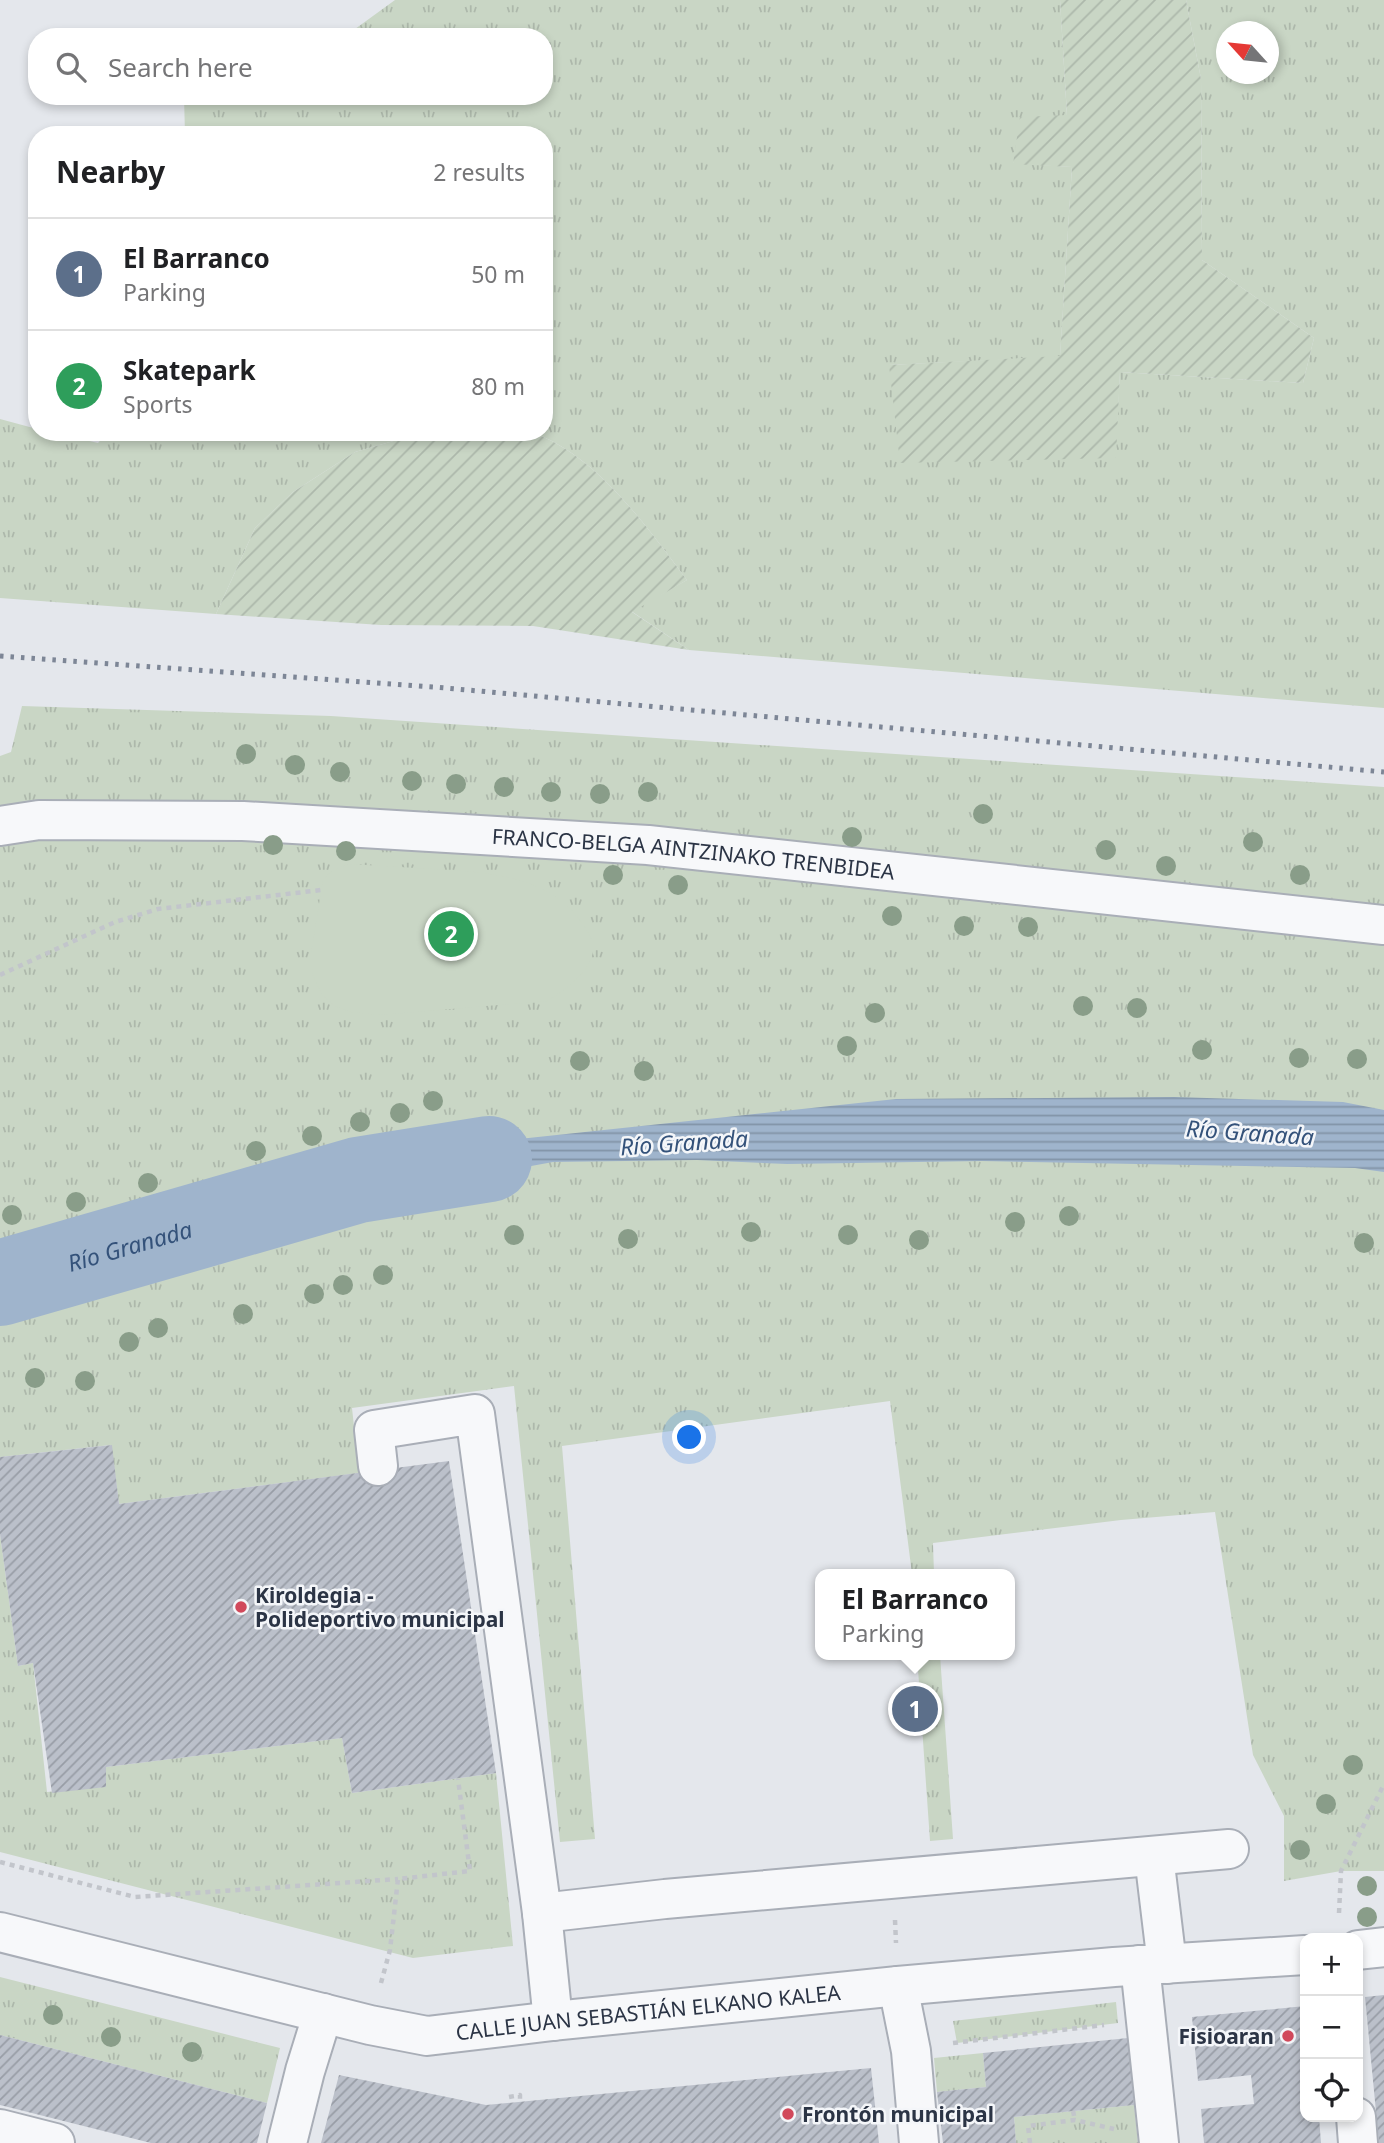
<!DOCTYPE html>
<meta charset="utf-8">
<style>
body{margin:0;font-family:"Noto Sans",sans-serif;background:#f6f6f6;color:#202124}
.controls{position:absolute;right:21px;bottom:21px;display:grid;overflow:hidden;border-radius:14px;box-shadow:0 4px 10px #0003}
.controls button{width:63px;height:63px;display:grid;place-items:center;padding:0;border:0;border-bottom:2px solid #e0e0e0;background:#fff;color:#202124;font:35px sans-serif}
.compass{position:absolute;left:1216px;top:21px;width:63px;height:63px;border-radius:50%;background:#fff;box-shadow:0 4px 10px #0003;rotate:297deg}
.you{position:absolute;left:690px;top:1438px;width:24px;height:24px;margin:-18px;border:5px solid #fff;border-radius:50%;background:#1a73e8;box-shadow:0 0 0 10px #1a73e833}
.badge{display:grid;place-items:center;width:46px;height:46px;border-radius:50%;background:#d1495b;color:#fff;font-size:23px;font-weight:700}
.pin{position:absolute;translate:-50% -50%;border:4px solid #fff;box-shadow:0 2px 7px #0006}
.popup{position:absolute;left:815px;top:1569px;width:200px;height:91px;box-sizing:border-box;display:grid;place-content:center;border-radius:14px;background:#fff;filter:drop-shadow(0 2px 5px #0005);font-size:23px;white-space:nowrap;color:#757577}
.popup b{font-size:26px;color:#202124}
.popup::after{content:'';position:absolute;left:50%;top:100%;margin-left:-14px;border:14px solid transparent;border-top-color:#fff}
.list{margin:0;padding:0;list-style:none}
h2{display:flex;justify-content:space-between;align-items:center;height:91px;margin:0;padding:0 28px;font-size:30px}
h2 small{font-size:23px;font-weight:400;color:#757577}
.list li{display:grid;grid-template-columns:46px 1fr auto;gap:21px;align-items:center;box-sizing:border-box;height:112px;padding:0 28px;border-top:2px solid #e0e0e0}
.list b{display:block;font-size:26px;white-space:nowrap}
.list p{margin:0;font-size:23px;white-space:nowrap;color:#757577}
.list em{font-size:23px;font-style:normal;color:#757577}
.icon{flex:none;width:38px;height:38px;fill:none;stroke:currentColor;stroke-width:2;stroke-linecap:round;stroke-linejoin:round}
.map{position:relative;flex:none;width:1384px;height:2143px;overflow:hidden}
.search{position:absolute;background:#fff;box-shadow:0 4px 10px #0003;left:28px;top:28px;width:525px;height:77px;display:flex;align-items:center;gap:18px;box-sizing:border-box;padding:0 24px;border-radius:28px;color:#757577;font-size:26px}
.panel{position:absolute;background:#fff;box-shadow:0 4px 10px #0003;left:28px;top:126px;width:525px;height:315px;border-radius:28px}
.map>svg:first-child{display:block}
.grass{fill:url(#grass-tufts);fill-rule:evenodd}
.garden{fill:url(#garden-furrows)}
.pitch{fill:#c9d6c5}
.water{fill:url(#water-rules)}
.lines{fill:none;stroke-linecap:round;stroke-linejoin:round}
.river{stroke:#9fb4cc;stroke-width:86}
.building{fill:url(#building-hatch)}
.minor-casing{stroke:#a9aeb7;stroke-width:42}
.path{stroke:#c2c5cb;stroke-width:4.5;stroke-dasharray:5 5;stroke-linecap:butt}
.minor{stroke:#f7f8fa;stroke-width:38}
.rail{stroke:#7d8696;stroke-width:5;stroke-dasharray:3.5 7;stroke-linecap:butt}
.tree{fill:#899d89}
.poi-dot{fill:#d1495b;stroke:#f4f6f9;stroke-width:2.5}
.labels{text-anchor:middle;dominant-baseline:central;stroke-width:5;stroke-linejoin:round;paint-order:stroke}
.street-label{font-size:21px;fill:#2b3445;stroke:#f4f6f9}
.poi-label{font-size:21px;font-weight:bold;fill:#2b3445;stroke:#f4f6f9;text-anchor:start}
.water-label{font-size:23px;font-style:italic;fill:#34527a;stroke:#f4f6f9}
</style>
<div class="map">
<svg width="1384" height="2143" viewBox="0 0 1384 2143">
<defs>
<pattern id="grass-tufts" width="24" height="20" patternUnits="userSpaceOnUse" patternTransform="scale(1.75)"><rect width="24" height="20" fill="#c9d6c5"/><path d="M3 7l-1-3M5 7V3M7 7l1-3M15 17l-1-3M17 17v-4M19 17l1-3" fill="none" stroke="#adb8ab"/></pattern>
<pattern id="garden-furrows" width="10" height="10" patternUnits="userSpaceOnUse" patternTransform="scale(1.75)"><rect width="10" height="10" fill="#c9d6c5"/><path d="M-1 1l2-2M0 10L10 0M9 11l2-2" fill="none" stroke="#adb8ab"/></pattern>
<pattern id="water-rules" width="6" height="5" patternUnits="userSpaceOnUse" patternTransform="scale(1.75)"><rect width="6" height="5" fill="#9fb4cc"/><path d="M0 2.5h6" fill="none" stroke="#8293a7"/></pattern>
<pattern id="building-hatch" width="6" height="6" patternUnits="userSpaceOnUse" patternTransform="scale(1.75)"><rect width="6" height="6" fill="#bbc0ca"/><path d="M-1 1l2-2M0 6l6-6M5 7l2-2" fill="none" stroke="#989da6"/></pattern>
</defs>
<rect width="100%" height="100%" fill="#e4e7ec"/>
<path class="grass" d="M395 0H1060L1067 116 1013 163 1072 167 1060 357 889 365 1115 458 1120 372 1303 383 1314 338 1202 260 1201 79 1186 0H1384V708L689 650 631 611 687 580C646 526 597 455 531 432H544V135H185L184 96H544V37H344ZM1226 32H1268V74H1226Z
M0 419 37 429V432H51L98 443 108 432H425L355 452 293 492 255 528 216 614 0 598Z
M22 706 331 716 1384 787V1871H1341L1284 1881V1816L1253 1755 1215 1512 1121 1520 933 1543 934 1574H912L890 1401 562 1446 595 1839 560 1842 514 1386 352 1408 359 1473 119 1504 111 1445 0 1457V756L11 752Z
M0 1534 18 1666 33 1663 47 1792 105 1787 106 1767 342 1738 352 1793 496 1773 513 1946 413 1958 0 1852Z
M917 1655H940L953 1839 930 1841Z
M0 1977 280 2048 267 2103 0 2035Z
M1116 2002 1118 2023 957 2043 953 2021Z
M983 2053 986 2087 937 2092 934 2058Z
M1134 2105 1138 2143H1016L1014 2117Z"/>
<path class="garden" d="M1060 0H1186L1201 79 1202 260 1314 338 1303 383 1120 372 1116 458 900 463 889 365 1060 356 1072 167 1013 164 1020 117 1067 115Z
M425 432H531C597 455 646 526 687 580L632 612 689 650 533 626 381 625 216 614 255 528 293 492 355 452Z"/>
<path class="pitch" d="M348 864C377 866 406 867 434 869 494 873 558 875 590 936 604 964 567 989 547 1001L380 1015 351 1012 335 1006 322 995 311 971V954L323 879 331 872Z"/>
<path class="water" d="M1174 1097 1343 1102 1384 1110V1172L1355 1168 982 1161 787 1164 697 1160 553 1162 402 1190 307 1221 162 1275 0 1314V1268L196 1228 519 1139 896 1099Z"/>
<g class="lines">
<path class="river" id="s1" d="M0 1283 358 1180 489 1159"/>
</g>
<path class="building" d="M112 1445 119 1504 449 1461 496 1773 352 1793 342 1738 106 1767V1787L52 1793 33 1663 18 1666 0 1534V1457Z
M1384 1995V2143H1379L1365 1997Z
M1305 2006V2117H1319L1321 2143H1204L1201 2109 1254 2104 1251 2075 1198 2081 1192 2017Z
M0 2035 267 2103 257 2143H151L0 2105Z
M1128 2038 1134 2105 1014 2117 1016 2143H943L937 2092 986 2087 983 2053Z
M871 2068 879 2143H321L339 2075 486 2105Z"/>
<g class="lines">
<defs>
<g id="minor">
<path id="s2" d="M0 826 39 820 243 821 648 845 1384 925"/>
<path d="M378 1466 374 1430 475 1414 542 1913 553 2021"/>
<path d="M1154 1856 1167 1964"/>
<path d="M542 1913 665 1899 1229 1849"/>
<path id="s3" d="M0 1932 370 2025 427 2036 553 2021 898 1986 1114 1967 1305 1955"/>
<path d="M1358 1950 1384 1947"/>
<path d="M1140 1965 1159 2143"/>
<path d="M898 1986 911 2051 919 2143"/>
<path d="M1356 2117 1358 2143"/>
<path d="M0 2129 55 2143"/>
<path d="M287 2143 305 2071 323 2013"/>
</g>
</defs>
<use href="#minor" class="minor-casing"/>
<path class="path" d="M0 975 115 922 158 909 321 890
M0 1862 135 1897 398 1879
M1339 1913 1341 1871 1384 1784
M895 1920 896 1943
M381 1983 390 1950 398 1879 470 1871 458 1779
M953 2043 1104 2025
M509 2097 520 2095V2102
M1073 2111 1075 2120
M1030 2143 1028 2126 1075 2120 1114 2129"/>
<use href="#minor" class="minor"/>
<path class="rail" d="M0 656 434 687 1384 772"/>
</g>
<g class="tree">
<circle cx="246" cy="754" r="10"/>
<circle cx="295" cy="765" r="10"/>
<circle cx="340" cy="772" r="10"/>
<circle cx="412" cy="781" r="10"/>
<circle cx="456" cy="784" r="10"/>
<circle cx="504" cy="787" r="10"/>
<circle cx="551" cy="792" r="10"/>
<circle cx="648" cy="792" r="10"/>
<circle cx="600" cy="794" r="10"/>
<circle cx="983" cy="814" r="10"/>
<circle cx="852" cy="837" r="10"/>
<circle cx="1253" cy="842" r="10"/>
<circle cx="273" cy="845" r="10"/>
<circle cx="1106" cy="850" r="10"/>
<circle cx="346" cy="851" r="10"/>
<circle cx="1166" cy="866" r="10"/>
<circle cx="613" cy="875" r="10"/>
<circle cx="1300" cy="875" r="10"/>
<circle cx="678" cy="885" r="10"/>
<circle cx="892" cy="916" r="10"/>
<circle cx="964" cy="926" r="10"/>
<circle cx="1028" cy="927" r="10"/>
<circle cx="1083" cy="1006" r="10"/>
<circle cx="1137" cy="1008" r="10"/>
<circle cx="875" cy="1013" r="10"/>
<circle cx="847" cy="1046" r="10"/>
<circle cx="1202" cy="1050" r="10"/>
<circle cx="1299" cy="1058" r="10"/>
<circle cx="1357" cy="1059" r="10"/>
<circle cx="580" cy="1061" r="10"/>
<circle cx="644" cy="1071" r="10"/>
<circle cx="433" cy="1101" r="10"/>
<circle cx="400" cy="1113" r="10"/>
<circle cx="360" cy="1122" r="10"/>
<circle cx="312" cy="1136" r="10"/>
<circle cx="256" cy="1151" r="10"/>
<circle cx="148" cy="1183" r="10"/>
<circle cx="76" cy="1202" r="10"/>
<circle cx="12" cy="1215" r="10"/>
<circle cx="1069" cy="1216" r="10"/>
<circle cx="1015" cy="1222" r="10"/>
<circle cx="751" cy="1232" r="10"/>
<circle cx="514" cy="1235" r="10"/>
<circle cx="848" cy="1235" r="10"/>
<circle cx="628" cy="1239" r="10"/>
<circle cx="919" cy="1240" r="10"/>
<circle cx="1364" cy="1243" r="10"/>
<circle cx="383" cy="1275" r="10"/>
<circle cx="343" cy="1285" r="10"/>
<circle cx="314" cy="1294" r="10"/>
<circle cx="243" cy="1314" r="10"/>
<circle cx="158" cy="1328" r="10"/>
<circle cx="129" cy="1342" r="10"/>
<circle cx="35" cy="1378" r="10"/>
<circle cx="85" cy="1381" r="10"/>
<circle cx="1353" cy="1765" r="10"/>
<circle cx="1326" cy="1804" r="10"/>
<circle cx="1300" cy="1850" r="10"/>
<circle cx="1367" cy="1886" r="10"/>
<circle cx="1367" cy="1917" r="10"/>
<circle cx="53" cy="2015" r="10"/>
<circle cx="111" cy="2037" r="10"/>
<circle cx="192" cy="2052" r="10"/>
</g>
<g class="poi-dot">
<circle cx="241" cy="1607" r="7"/>
<circle cx="1288" cy="2036" r="7"/>
<circle cx="788" cy="2114" r="7"/>
</g>
<g class="labels">
<g class="street-label">
<text stroke="none"><textPath href="#s2" startOffset="695">FRANCO-BELGA AINTZINAKO TRENBIDEA</textPath></text>
<text stroke="none"><textPath href="#s3" startOffset="662">CALLE JUAN SEBASTIÁN ELKANO KALEA</textPath></text>
</g>
<g class="poi-label">
<text x="255" y="1595">Kiroldegia -<tspan x="255" dy="24">Polideportivo municipal</tspan></text>
<text x="1274" y="2036" text-anchor="end">Fisioaran</text>
<text x="802" y="2114">Frontón municipal</text>
</g>
<g class="water-label">
<text transform="translate(1250 1132) rotate(4)">Río Granada</text>
<text transform="translate(684 1142) rotate(-4)">Río Granada</text>
<text stroke="none"><textPath href="#s1" startOffset="135">Río Granada</textPath></text>
</g>
</g>
</svg>
<div class="controls">
<button>+</button>
<button>−</button>
<button><svg class="icon" aria-label="locate" viewBox="0 0 24 24"><circle cx="12" cy="12" r="6"/><path d="M12 2v4M12 18v4M2 12h4M18 12h4"/></svg></button>
</div>
<svg class="compass" viewBox="-18 -18 36 36"><path d="M0-13l5 13h-10z" fill="#e53935"/><path d="M0 13l5-13h-10z" fill="#757577"/></svg>
<div class="you"></div>
<div class="pin badge" style="left:915px;top:1709px;background:#5c6f8a">1</div>
<div class="popup"><b>El Barranco</b>Parking</div>
<div class="pin badge" style="left:451px;top:934px;background:#2e9e5b">2</div>
<div class="search"><svg class="icon" aria-label="search" viewBox="0 0 24 24"><circle cx="10" cy="10" r="6"/><path d="M15 15l6 6"/></svg>Search here</div>
<section class="panel">
<h2>Nearby<small>2 results</small></h2>
<ul class="list">
<li><span class="badge" style="background:#5c6f8a">1</span><div><b>El Barranco</b><p>Parking</p></div><em>50 m</em></li>
<li><span class="badge" style="background:#2e9e5b">2</span><div><b>Skatepark</b><p>Sports</p></div><em>80 m</em></li>
</ul>
</section>
</div>
